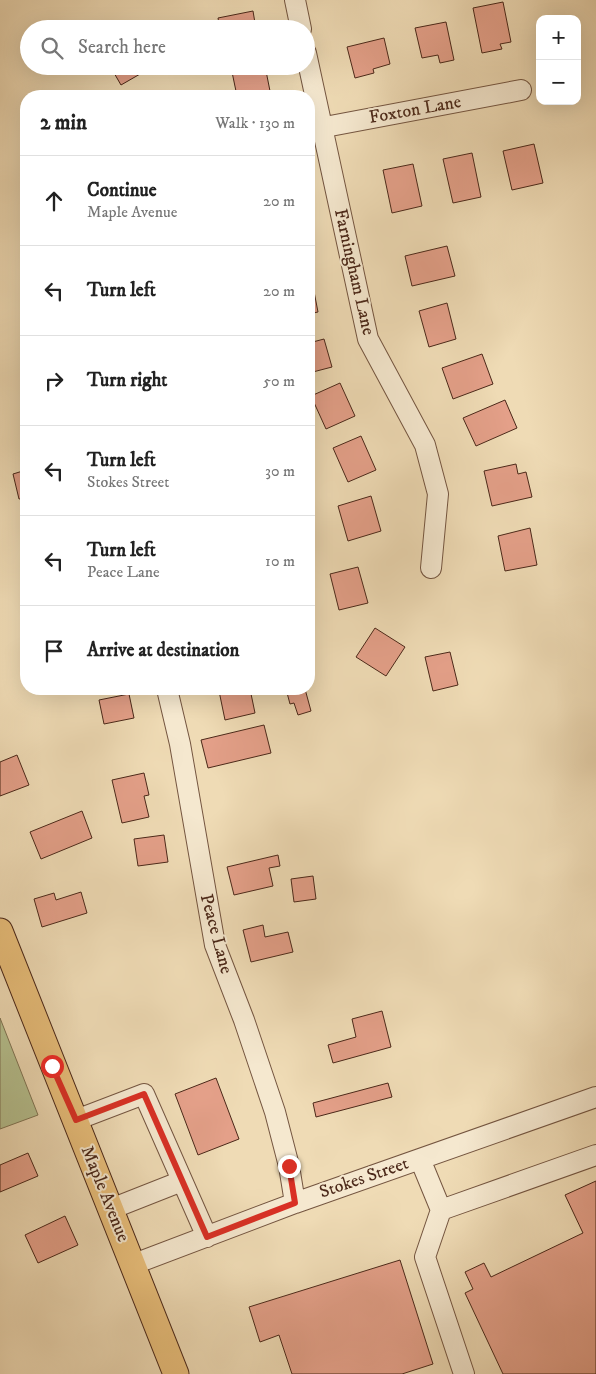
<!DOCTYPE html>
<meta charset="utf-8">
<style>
body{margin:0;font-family:"IM FELL DW Pica",serif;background:#f6f6f6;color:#222}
.controls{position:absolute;right:15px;top:15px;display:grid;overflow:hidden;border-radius:10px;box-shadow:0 5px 20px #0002}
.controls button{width:45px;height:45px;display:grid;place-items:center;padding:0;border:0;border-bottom:1px solid #e0e0e0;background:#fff;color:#222;font:25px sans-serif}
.stop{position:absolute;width:15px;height:15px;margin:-11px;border:4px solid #d93025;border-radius:50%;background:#fff}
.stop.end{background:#d93025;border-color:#fff;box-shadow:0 1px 5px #0008}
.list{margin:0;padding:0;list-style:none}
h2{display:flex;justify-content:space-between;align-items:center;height:65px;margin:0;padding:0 20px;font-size:21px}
h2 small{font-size:16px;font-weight:400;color:#767676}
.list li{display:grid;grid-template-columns:32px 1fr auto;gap:15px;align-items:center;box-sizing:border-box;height:90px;padding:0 20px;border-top:1px solid #e0e0e0}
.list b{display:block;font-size:19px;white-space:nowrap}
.list p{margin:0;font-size:16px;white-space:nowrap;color:#767676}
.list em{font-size:16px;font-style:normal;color:#767676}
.icon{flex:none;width:28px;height:28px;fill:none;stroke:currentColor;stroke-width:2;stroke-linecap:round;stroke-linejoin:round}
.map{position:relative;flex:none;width:596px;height:1374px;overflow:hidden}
.search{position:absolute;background:#fff;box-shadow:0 5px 20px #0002;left:20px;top:20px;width:295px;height:55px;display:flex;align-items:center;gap:12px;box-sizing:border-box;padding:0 18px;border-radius:28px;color:#767676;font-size:19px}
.panel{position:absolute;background:#fff;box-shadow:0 5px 20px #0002;left:20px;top:90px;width:295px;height:605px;border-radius:20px}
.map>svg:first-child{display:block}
.green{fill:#b6c190;stroke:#807454}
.building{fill:#e4a089;stroke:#4b2819}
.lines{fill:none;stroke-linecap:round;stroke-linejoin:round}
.minor-casing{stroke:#745540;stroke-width:22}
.major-casing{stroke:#4b2819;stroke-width:27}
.minor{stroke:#f5e8cf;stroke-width:20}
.major{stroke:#e8be7a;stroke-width:25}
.route{stroke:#d93025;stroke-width:6}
.labels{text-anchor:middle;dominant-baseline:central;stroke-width:4;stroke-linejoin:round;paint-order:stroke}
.street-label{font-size:18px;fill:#4b2819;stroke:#f5e8cf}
</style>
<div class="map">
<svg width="596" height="1374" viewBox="0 0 596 1374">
<rect width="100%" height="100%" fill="#efdbb5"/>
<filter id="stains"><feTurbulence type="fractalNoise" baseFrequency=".004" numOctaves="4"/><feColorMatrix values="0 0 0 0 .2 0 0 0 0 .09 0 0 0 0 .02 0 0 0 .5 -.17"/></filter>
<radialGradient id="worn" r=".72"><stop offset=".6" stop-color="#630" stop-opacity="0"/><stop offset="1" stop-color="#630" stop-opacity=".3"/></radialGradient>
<path class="green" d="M0 1018 38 1115 0 1129Z"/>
<path class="building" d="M503 2 511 42 500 44 502 49 482 53 473 8Z
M253 11 255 23 250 24 251 29H220L218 18Z
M446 22 454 60 440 63 438 55 422 58 415 28Z
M384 38 390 64 373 69 374 73 355 78 347 47Z
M110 66H145L147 70 121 85Z
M259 66H265L271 96H237L232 72Z
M534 144 543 183 512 190 503 151Z
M472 153 481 197 453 203 443 159Z
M413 164 422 206 392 213 383 170Z
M447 246 455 276 412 286 405 256Z
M311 276 318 312 309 314V277Z
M447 303 456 339 429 347 419 311Z
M324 339 332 367 309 373V343Z
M482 354 493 384 453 399 442 368Z
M340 383 355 416 326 429 311 396Z
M505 400 517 428 476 446 463 418Z
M361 436 376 470 348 482 333 448Z
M516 464 518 474 526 472 532 497 492 506 484 471Z
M26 470V498L19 499 13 474Z
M371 496 381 531 348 541 338 506Z
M530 528 537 565 505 571 498 536Z
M358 567 368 603 339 610 330 574Z
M375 628 405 647 386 676 356 657Z
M450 652 458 685 433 691 425 657Z
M228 689H250L255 713 225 720 219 691Z
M286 689H305L311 711 298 715 294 703 290 704Z
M129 694 134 718 104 724 99 700Z
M264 725 271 753 208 768 201 740Z
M17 755 29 785 0 796V762Z
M144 773 149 795 144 796 149 817 122 823 112 780Z
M82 811 92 838 41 859 30 832Z
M164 835 168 862 138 866 134 839Z
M278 855 280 866 269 868 273 886 234 895 227 867Z
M313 876 316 899 294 902 291 879Z
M81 892 87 913 42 927 34 899 54 893 56 900Z
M263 925 265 937 288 932 293 952 251 962 243 930Z
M382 1011 391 1047 333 1063 328 1045 356 1037 352 1019Z
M216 1078 239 1139 198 1155 175 1094Z
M388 1083 392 1097 316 1117 313 1103Z
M28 1153 38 1176 0 1192V1165Z
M596 1181V1374H503L465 1293 473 1289 465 1272 484 1263 491 1277 583 1233 565 1195Z
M65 1216 78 1245 38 1263 25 1235Z
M400 1260 433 1364 402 1374H292L279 1335 260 1342 249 1307Z"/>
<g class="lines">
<defs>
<path id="minor" d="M295 0 301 29
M306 53 368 339 425 445 438 494 431 568
M309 130 521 90
M167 689 180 744 215 945 244 1020 275 1112 289 1166 295 1203
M76 1120 144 1094 207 1237
M420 1159 441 1210
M111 1209 182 1181
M134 1264 295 1203 596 1097
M464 1374 425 1257 441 1210 596 1155"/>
<path id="major" d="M0 931 176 1374"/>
</defs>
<use href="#minor" class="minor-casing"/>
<use href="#major" class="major-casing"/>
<use href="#minor" class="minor"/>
<use href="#major" class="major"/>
</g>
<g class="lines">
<path class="route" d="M52 1066 76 1120 144 1094 207 1237 295 1203 289 1166"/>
</g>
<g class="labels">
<g class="street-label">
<text transform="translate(415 110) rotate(-10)">Foxton Lane</text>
<text transform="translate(354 272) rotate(77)">Farningham Lane</text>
<text transform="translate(216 934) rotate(75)">Peace Lane</text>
<text transform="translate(364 1178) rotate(-19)">Stokes Street</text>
<text transform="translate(105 1194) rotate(68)">Maple Avenue</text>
</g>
</g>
<rect width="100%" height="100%" filter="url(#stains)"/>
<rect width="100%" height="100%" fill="url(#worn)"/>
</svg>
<div class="controls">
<button>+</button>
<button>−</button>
</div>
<div class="stop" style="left:52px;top:1066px"></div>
<div class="stop end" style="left:289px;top:1166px"></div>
<div class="search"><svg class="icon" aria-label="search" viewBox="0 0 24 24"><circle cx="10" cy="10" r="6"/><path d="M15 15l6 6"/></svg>Search here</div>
<section class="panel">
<h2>2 min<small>Walk · 130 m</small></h2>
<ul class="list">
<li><svg class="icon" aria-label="ahead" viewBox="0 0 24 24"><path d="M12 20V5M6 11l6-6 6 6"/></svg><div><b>Continue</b><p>Maple Avenue</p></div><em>20 m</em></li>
<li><svg class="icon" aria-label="left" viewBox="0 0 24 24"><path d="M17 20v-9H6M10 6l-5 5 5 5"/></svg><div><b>Turn left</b></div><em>20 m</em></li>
<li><svg class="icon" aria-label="right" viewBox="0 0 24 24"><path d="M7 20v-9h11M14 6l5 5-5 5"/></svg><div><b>Turn right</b></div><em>50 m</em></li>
<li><svg class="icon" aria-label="left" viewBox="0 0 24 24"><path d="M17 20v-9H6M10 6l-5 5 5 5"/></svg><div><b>Turn left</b><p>Stokes Street</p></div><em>30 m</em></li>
<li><svg class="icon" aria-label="left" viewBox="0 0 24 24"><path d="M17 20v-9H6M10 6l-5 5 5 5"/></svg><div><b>Turn left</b><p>Peace Lane</p></div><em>10 m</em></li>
<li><svg class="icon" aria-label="arrive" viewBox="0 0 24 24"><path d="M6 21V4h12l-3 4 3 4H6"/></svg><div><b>Arrive at destination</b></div></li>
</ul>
</section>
</div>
